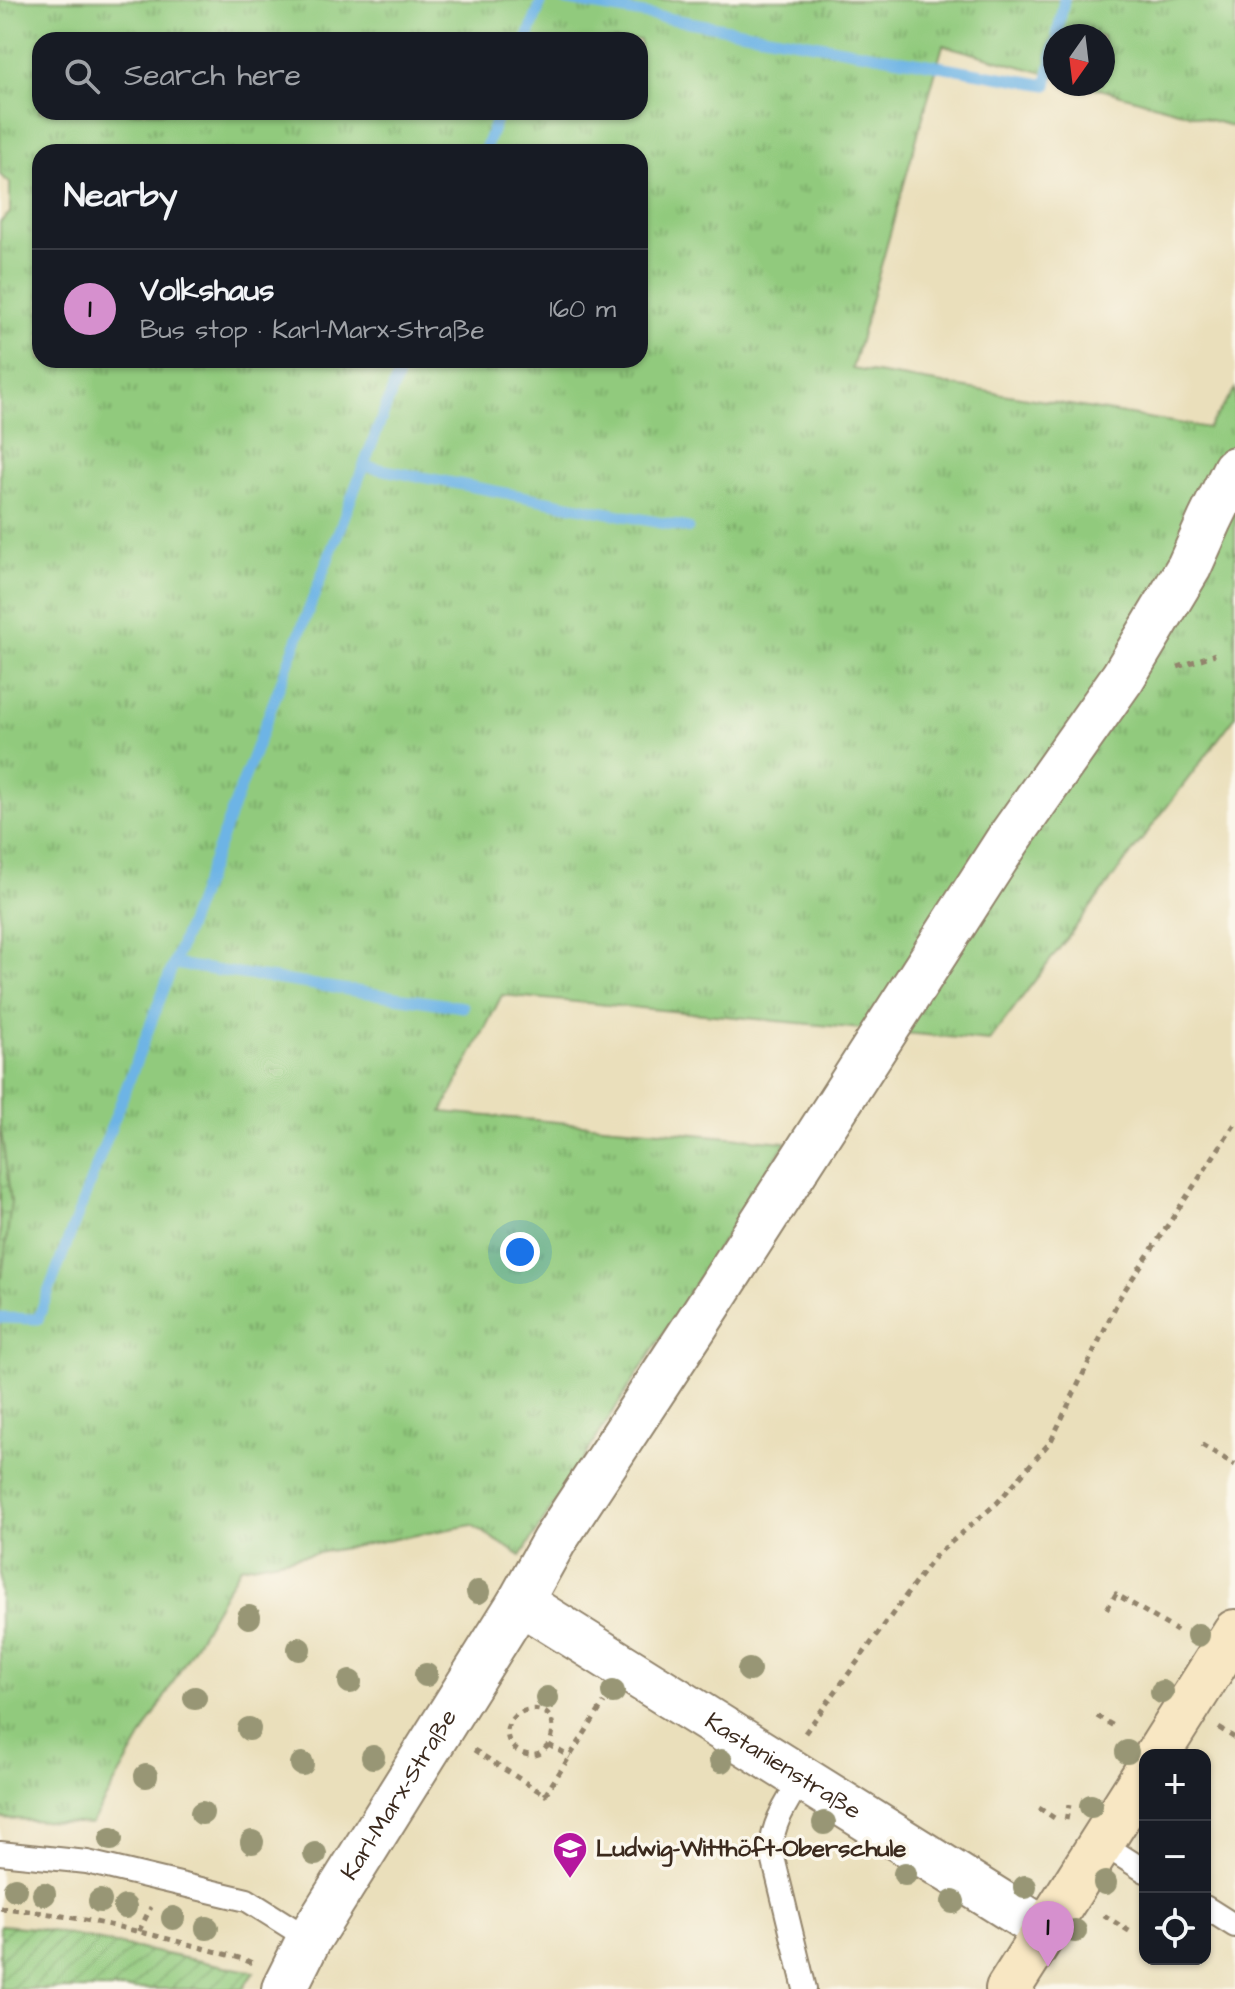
<!DOCTYPE html>
<meta charset="utf-8">
<style>
body{margin:0;font-family:"Architects Daughter",sans-serif;background:#242831;color:#f1f3f6}
.controls{position:absolute;right:24px;bottom:24px;display:grid;overflow:hidden;border-radius:16px;box-shadow:0 2px 6px #0004}
.controls button{width:72px;height:72px;display:grid;place-items:center;padding:0;border:0;border-bottom:2px solid #363941;background:#171b24;color:#f1f3f6;font:40px sans-serif}
.compass{position:absolute;left:1043px;top:24px;width:72px;height:72px;border-radius:50%;background:#171b24;box-shadow:0 2px 6px #0004;rotate:194deg}
.you{position:absolute;left:520px;top:1252px;width:28px;height:28px;margin:-20px;border:6px solid #fff;border-radius:50%;background:#1a73e8;box-shadow:0 0 0 12px #1a73e833}
.badge{display:grid;place-items:center;width:52px;height:52px;border-radius:50%;background:#d690ce;color:#111;font-size:26px;font-weight:700}
.pin{position:absolute;translate:-50% -66px;filter:drop-shadow(0 2px 4px #0008)}
.pin::after{content:'';position:absolute;top:42px;width:28px;height:24px;background:inherit;clip-path:polygon(0 0,100% 0,50% 100%)}
.list{margin:0;padding:0;list-style:none}
h2{display:flex;justify-content:space-between;align-items:center;height:104px;margin:0;padding:0 32px;font-size:34px}
h2 small{font-size:26px;font-weight:400;color:#9ea1a6}
.list li{display:grid;grid-template-columns:52px 1fr auto;gap:24px;align-items:center;box-sizing:border-box;height:120px;padding:0 32px;border-top:2px solid #363941}
.list b{display:block;font-size:30px;white-space:nowrap}
.list p{margin:0;font-size:26px;white-space:nowrap;color:#9ea1a6}
.list em{font-size:26px;font-style:normal;color:#9ea1a6}
.icon{flex:none;width:44px;height:44px;fill:none;stroke:currentColor;stroke-width:2;stroke-linecap:round;stroke-linejoin:round}
.map{position:relative;flex:none;width:1235px;height:1989px;overflow:hidden}
.search{position:absolute;background:#171b24;box-shadow:0 2px 6px #0004;left:32px;top:32px;width:616px;height:88px;display:flex;align-items:center;gap:20px;box-sizing:border-box;padding:0 28px;border-radius:24px;color:#9ea1a6;font-size:30px}
.panel{position:absolute;background:#171b24;box-shadow:0 2px 6px #0004;left:32px;top:144px;width:616px;height:224px;border-radius:24px}
.map>svg:first-child{display:block}
.grass{fill:url(#grass-tufts);stroke:#667a4e;stroke-width:2;fill-rule:evenodd}
.wetland{fill:url(#wetland-marsh);stroke:#667a4e;stroke-width:2}
.garden{fill:url(#garden-furrows);stroke:#667a4e;stroke-width:2}
.lines{fill:none;stroke-linecap:round;stroke-linejoin:round}
.stream{stroke:#6db4e5;stroke-width:11}
.service-casing{stroke:#92846c;stroke-width:26}
.minor-casing{stroke:#92846c;stroke-width:48}
.secondary-casing{stroke:#92846c;stroke-width:48}
.path{stroke:#92846c;stroke-width:5;stroke-dasharray:6 6;stroke-linecap:butt}
.service{stroke:#fff;stroke-width:22}
.minor{stroke:#fff;stroke-width:44}
.secondary{stroke:#f8e7c3;stroke-width:44}
.tree{fill:#989674}
.labels{text-anchor:middle;dominant-baseline:central;stroke-width:7;stroke-linejoin:round;paint-order:stroke}
.street-label{font-size:24px;fill:#3b2a1e;stroke:#fbf7ec}
.poi-label{font-size:24px;font-weight:bold;fill:#3b2a1e;stroke:#fbf7ec;text-anchor:start}
</style>
<div class="map">
<svg width="1235" height="1989" viewBox="0 0 1235 1989">
<defs>
<pattern id="grass-tufts" width="24" height="20" patternUnits="userSpaceOnUse" patternTransform="scale(2)"><rect width="24" height="20" fill="#91ca7d"/><path d="M3 7l-1-3M5 7V3M7 7l1-3M15 17l-1-3M17 17v-4M19 17l1-3" fill="none" stroke="#78a466"/></pattern>
<pattern id="wetland-marsh" width="20" height="14" patternUnits="userSpaceOnUse" patternTransform="scale(2)"><rect width="20" height="14" fill="#91ca7d"/><path d="M1 5h8M5 5V1M11 12h8M15 12V8" fill="none" stroke="#78a466"/></pattern>
<pattern id="garden-furrows" width="10" height="10" patternUnits="userSpaceOnUse" patternTransform="scale(2)"><rect width="10" height="10" fill="#91ca7d"/><path d="M-1 1l2-2M0 10L10 0M9 11l2-2" fill="none" stroke="#78a466"/></pattern>
</defs>
<rect width="100%" height="100%" fill="#fbf7ec"/>
<filter id="ink" filterUnits="userSpaceOnUse"><feTurbulence type="fractalNoise" baseFrequency=".0125" numOctaves="2"/><feDisplacementMap in="SourceGraphic" scale="16" xChannelSelector="R" yChannelSelector="G"/><feConvolveMatrix kernelMatrix="1 2 1 2 8 2 1 2 1" color-interpolation-filters="sRGB"/></filter>
<filter id="wash" filterUnits="userSpaceOnUse"><feTurbulence type="fractalNoise" baseFrequency=".006" numOctaves="4" result="noise"/><feDisplacementMap in="SourceGraphic" scale="32" xChannelSelector="R" yChannelSelector="G"/><feGaussianBlur stdDeviation="1.8" result="paint"/><feColorMatrix in="noise" values="0 0 0 0 0 0 0 0 0 0 0 0 0 0 0 0 0 1.4 0 .05"/><feComposite in="paint" operator="in"/></filter>
<g filter="url(#wash)">
<rect width="100%" height="100%" fill="#eadfbb"/>
<path class="grass" d="M0 0H1235V127L1082 84H1103V36H1055V76L943 45 852 369 1208 428 1235 389V717L989 1041 502 995 442 1112 786 1142 521 1556 472 1525 240 1567 91 1824 0 1818V222L10 213V183L0 175ZM40 40H640V112H40ZM40 152H640V360H40Z"/>
<path class="wetland" d="M0 1124 11 1202 2 1277 0 1278Z"/>
<path class="garden" d="M0 1925 36 1928 254 1972 243 1989H0Z"/>
<g class="lines">
<path class="stream" d="M564 0 1047 85 1055 44
M1057 36 1064 0
M527 40 542 0
M484 152 499 112
M364 466 688 528
M174 964 463 1007
M0 1318 38 1319 404 360"/>
</g>
</g>
<g filter="url(#ink)">
<g class="lines">
<defs>
<path id="service" d="M801 1779C787 1803 773 1821 771 1849L805 1989
M1101 1843 1145 1871
M0 1853 87 1862 247 1900 309 1939
M1205 1907 1235 1926"/>
<g id="minor">
<path id="s1" d="M520 1602 1046 1931"/>
<path id="s2" d="M284 1989 309 1939 520 1602 554 1541 696 1325 1008 840 1123 677 1189 567 1210 520 1235 469"/>
</g>
<path id="secondary" d="M1157 1755 1235 1632
M1008 1989 1145 1774"/>
</defs>
<use href="#service" class="service-casing"/>
<use href="#minor" class="minor-casing"/>
<use href="#secondary" class="secondary-casing"/>
<path class="path" d="M1178 667 1215 654
M1202 1445 1235 1465
M1107 1609 1116 1594 1177 1631
M1097 1716 1117 1728
M1219 1728 1235 1738
M805 1733 935 1556 997 1503 1051 1441 1120 1297 1235 1124
M549 1745C545 1748 543 1752 539 1754 529 1758 515 1752 510 1743 491 1705 571 1691 549 1745L570 1757
M474 1750 545 1795 604 1703
M1039 1808 1056 1819
M1066 1820 1069 1805
M0 1908C83 1915 163 1937 243 1959L252 1963
M1104 1915 1132 1933
M139 1931 151 1907"/>
<use href="#service" class="service"/>
<use href="#minor" class="minor"/>
<use href="#secondary" class="secondary"/>
</g>
<g class="tree">
<circle cx="478" cy="1592" r="12"/>
<circle cx="249" cy="1617" r="12"/>
<circle cx="1198" cy="1635" r="12"/>
<circle cx="299" cy="1649" r="12"/>
<circle cx="749" cy="1670" r="12"/>
<circle cx="426" cy="1675" r="12"/>
<circle cx="350" cy="1682" r="12"/>
<circle cx="613" cy="1692" r="12"/>
<circle cx="1162" cy="1692" r="12"/>
<circle cx="195" cy="1698" r="12"/>
<circle cx="547" cy="1698" r="12"/>
<circle cx="249" cy="1729" r="12"/>
<circle cx="1127" cy="1752" r="12"/>
<circle cx="373" cy="1757" r="12"/>
<circle cx="721" cy="1761" r="12"/>
<circle cx="302" cy="1764" r="12"/>
<circle cx="146" cy="1776" r="12"/>
<circle cx="1091" cy="1806" r="12"/>
<circle cx="202" cy="1813" r="12"/>
<circle cx="824" cy="1823" r="12"/>
<circle cx="111" cy="1839" r="12"/>
<circle cx="252" cy="1842" r="12"/>
<circle cx="315" cy="1854" r="12"/>
<circle cx="905" cy="1874" r="12"/>
<circle cx="1105" cy="1883" r="12"/>
<circle cx="1025" cy="1887" r="12"/>
<circle cx="15" cy="1889" r="12"/>
<circle cx="44" cy="1894" r="12"/>
<circle cx="100" cy="1901" r="12"/>
<circle cx="953" cy="1902" r="12"/>
<circle cx="125" cy="1907" r="12"/>
<circle cx="173" cy="1918" r="12"/>
<circle cx="207" cy="1928" r="12"/>
<circle cx="1075" cy="1931" r="12"/>
</g>
</g>
<defs>
<symbol id="school-pin" viewBox="-11 -11 22 30"><path d="M0 17L-7.5 6A9.5 9.5 0 1 1 7.5 6Z" fill="#b5179e" stroke="#fbf7ec"/><path d="M0-5L7-2L0 1L-7-2ZM-4 1L0 2.5L4 1V4Q0 6-4 4Z" fill="#fff"/></symbol>
</defs>
<g fill-rule="evenodd">
<use href="#school-pin" x="550" y="1829" width="40" height="54"/>
</g>
<g class="labels">
<g class="street-label">
<text stroke="none"><textPath href="#s1" startOffset="310">Kastanienstraße</textPath></text>
<text stroke="none"><textPath href="#s2" startOffset="226">Karl-Marx-Straße</textPath></text>
</g>
<g class="poi-label">
<text x="596" y="1849">Ludwig-Witthöft-Oberschule</text>
</g>
</g>
</svg>
<div class="controls">
<button>+</button>
<button>−</button>
<button><svg class="icon" aria-label="locate" viewBox="0 0 24 24"><circle cx="12" cy="12" r="6"/><path d="M12 2v4M12 18v4M2 12h4M18 12h4"/></svg></button>
</div>
<svg class="compass" viewBox="-18 -18 36 36"><path d="M0-13l5 13h-10z" fill="#e53935"/><path d="M0 13l5-13h-10z" fill="#9ea1a6"/></svg>
<div class="you"></div>
<div class="pin badge" style="left:1048px;top:1967px">1</div>
<div class="search"><svg class="icon" aria-label="search" viewBox="0 0 24 24"><circle cx="10" cy="10" r="6"/><path d="M15 15l6 6"/></svg>Search here</div>
<section class="panel">
<h2>Nearby<small></small></h2>
<ul class="list">
<li><span class="badge">1</span><div><b>Volkshaus</b><p>Bus stop · Karl-Marx-Straße</p></div><em>160 m</em></li>
</ul>
</section>
</div>
